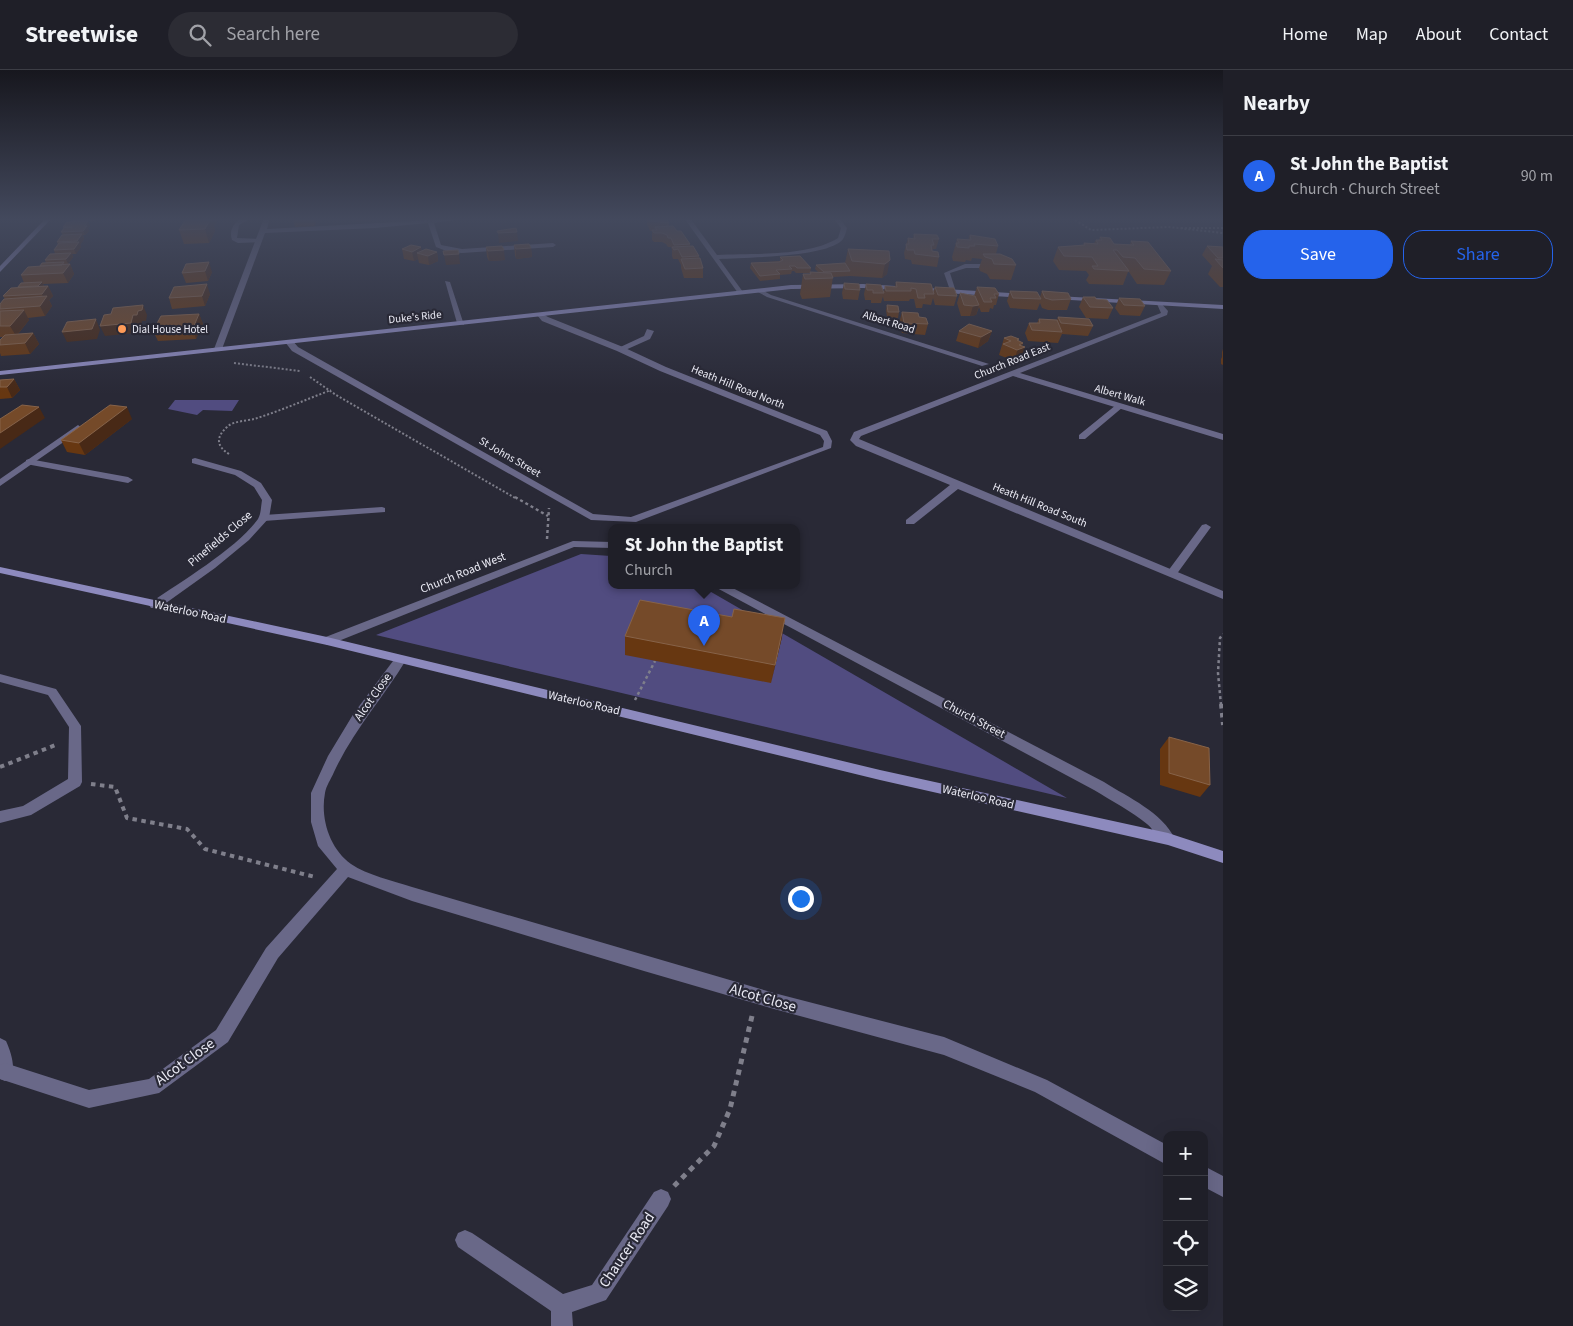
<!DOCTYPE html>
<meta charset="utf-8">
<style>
body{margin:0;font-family:"Source Sans 3",sans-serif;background:#2c2c34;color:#f1f3f6}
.controls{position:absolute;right:15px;bottom:15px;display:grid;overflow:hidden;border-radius:10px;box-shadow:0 5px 20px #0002}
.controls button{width:45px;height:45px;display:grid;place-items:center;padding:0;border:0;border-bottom:1px solid #3c3d45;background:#1f1f28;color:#f1f3f6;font:25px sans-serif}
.you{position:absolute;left:800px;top:828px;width:18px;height:18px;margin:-12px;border:4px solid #fff;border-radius:50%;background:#1a73e8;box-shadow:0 0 0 8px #1a73e833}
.badge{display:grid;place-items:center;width:32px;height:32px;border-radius:50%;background:#2563eb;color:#fff;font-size:16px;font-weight:700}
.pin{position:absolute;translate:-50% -41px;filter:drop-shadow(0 1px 2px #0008)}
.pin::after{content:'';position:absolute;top:26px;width:18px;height:15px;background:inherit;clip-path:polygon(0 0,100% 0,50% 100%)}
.popup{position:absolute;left:608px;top:454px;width:192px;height:65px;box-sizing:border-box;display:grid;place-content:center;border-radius:10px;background:#1f1f28;filter:drop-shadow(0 1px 4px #0005);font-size:16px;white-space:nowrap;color:#a1a2a8}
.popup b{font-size:19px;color:#f1f3f6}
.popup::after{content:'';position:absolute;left:50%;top:100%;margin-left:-10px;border:10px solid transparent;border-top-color:#1f1f28}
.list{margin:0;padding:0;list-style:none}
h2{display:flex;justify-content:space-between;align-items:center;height:65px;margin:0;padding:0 20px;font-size:21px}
h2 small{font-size:16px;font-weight:400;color:#a1a2a8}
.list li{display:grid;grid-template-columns:32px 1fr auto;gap:15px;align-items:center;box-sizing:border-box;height:80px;padding:0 20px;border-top:1px solid #3c3d45}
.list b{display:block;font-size:19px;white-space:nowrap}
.list p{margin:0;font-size:16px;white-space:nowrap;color:#a1a2a8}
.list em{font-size:16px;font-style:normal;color:#a1a2a8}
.actions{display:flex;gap:10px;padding:15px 20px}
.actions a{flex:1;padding:11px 0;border:1px solid #2563eb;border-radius:20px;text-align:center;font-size:18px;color:#2563eb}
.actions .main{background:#2563eb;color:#fff}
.icon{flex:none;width:28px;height:28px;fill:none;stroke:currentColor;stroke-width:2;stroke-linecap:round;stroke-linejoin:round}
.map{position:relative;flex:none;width:1223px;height:1256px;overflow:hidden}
header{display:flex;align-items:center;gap:30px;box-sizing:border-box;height:70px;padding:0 25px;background:#1f1f28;border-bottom:1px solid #3c3d45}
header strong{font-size:24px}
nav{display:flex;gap:28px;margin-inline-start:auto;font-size:18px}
.search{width:350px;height:45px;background:#2c2c34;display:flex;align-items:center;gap:12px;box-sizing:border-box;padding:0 18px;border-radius:28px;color:#a1a2a8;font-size:19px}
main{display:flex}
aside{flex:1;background:#1f1f28}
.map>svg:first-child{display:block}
.green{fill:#514c80}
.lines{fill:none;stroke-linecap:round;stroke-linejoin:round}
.path-far3{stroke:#7f7f8b;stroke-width:2;stroke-dasharray:2 2;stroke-linecap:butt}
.path-far2{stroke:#7f7f8b;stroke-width:2.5;stroke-dasharray:3 3;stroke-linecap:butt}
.path-far1{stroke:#7f7f8b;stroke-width:4;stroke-dasharray:4.5 4.5;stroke-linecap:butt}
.path{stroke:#7f7f8b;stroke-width:5;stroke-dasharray:5.5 5.5;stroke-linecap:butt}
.lane{fill:#696888;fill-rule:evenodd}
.street{fill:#696888;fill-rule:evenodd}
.secondary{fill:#8d8abe;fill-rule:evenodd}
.wall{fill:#673711}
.shaded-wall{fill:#482916}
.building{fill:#754a29;stroke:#876349}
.poi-dot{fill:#fe9b58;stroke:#292936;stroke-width:2}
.labels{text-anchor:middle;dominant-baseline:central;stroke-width:4.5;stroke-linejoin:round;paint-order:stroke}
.far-street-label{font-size:11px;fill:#eaeaf4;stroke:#292936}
.far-poi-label{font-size:11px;fill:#eaeaf4;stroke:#292936;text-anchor:start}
.street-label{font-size:12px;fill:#eaeaf4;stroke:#292936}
.near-street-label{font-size:15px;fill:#eaeaf4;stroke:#292936}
</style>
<header>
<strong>Streetwise</strong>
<div class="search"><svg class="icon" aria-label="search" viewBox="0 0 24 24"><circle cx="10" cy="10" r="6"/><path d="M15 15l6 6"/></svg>Search here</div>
<nav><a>Home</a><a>Map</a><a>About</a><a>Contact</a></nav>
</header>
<main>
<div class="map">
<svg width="1223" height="1256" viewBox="0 0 1223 1256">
<rect width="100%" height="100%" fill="#292936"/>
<path class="green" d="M175 330H239L232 341 203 340 197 345 168 339Z
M581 484 611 486 612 515H699L1067 728 376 565Z"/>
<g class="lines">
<path class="path-far3" d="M1072 148 1091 160 1169 157 1223 163
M1181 158H1223
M234 293 300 301
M310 307 336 325 517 429
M229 384C216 376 216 367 227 357 233 351 246 351 254 349 280 341 305 330 331 320"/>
<path class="path-far2" d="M515 427 548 446
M547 469 549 438
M635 630 655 591
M1221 635 1218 603 1220 568 1223 564"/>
<path class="path-far1" d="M1221 634 1223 655
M0 697 58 674
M91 714 115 717 127 748 187 759 205 779 315 807"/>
<path class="path" d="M674 1116 714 1076 730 1039 752 946"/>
<path class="lane" d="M242 148H252L239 155 237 168 260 169 262 172 238 173 232 170C229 161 233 153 242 148Z
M445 211 450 212 464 255 457 253Z
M647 259 654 261 650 269 623 281 616 279 644 266Z
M1116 335 1123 337 1085 369H1079V365Z
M29 389 128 407 133 410 128 413 26 394V390Z
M382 437 385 438V442L264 451 259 448 264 445Z
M1206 454 1211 457 1176 505H1168L1167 503 1168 501 1202 455Z
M0 968 6 971C11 982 16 998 11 1008L5 1011 0 1009Z"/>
<path class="street" d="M264 148H270L267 159 470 148 434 153 441 175 462 179 553 173 556 175 553 177 462 183 449 182 436 177 428 153 375 158 265 163 222 279 215 281 214 279Z
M684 148H690L717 185C753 183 808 187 838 168L841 158 833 148H839L847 158C846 162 845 166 843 169 828 188 744 187 719 189L743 222 740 224 738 223Z
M965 194H995L998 196 995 198H966L950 203 956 222 951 223 944 203Z
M756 219H760L771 225 989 294 982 296 767 227 756 221Z
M1160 232 1168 241 1167 245 1020 303 1223 364V370L1013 306 861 366 859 369 1223 521V529L958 419 914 454H906V450L950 415 856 376 850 370 854 362 1161 243 1157 234Z
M537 243H541L548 247 623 277 666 297 827 361 832 371 831 378 636 452 591 450 292 281 285 272 292 270 298 277 593 444 631 447 823 377 824 371 820 365 660 301 617 281 542 251 537 245Z
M78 355 82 358 81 360 0 416V409Z
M195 388 241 401 261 413 272 430 269 448 249 470 215 498 159 538H151L149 535 151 532C182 511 237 478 258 449 261 444 261 436 262 430L254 417 235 405 192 393V389Z
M573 471 612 472V478L574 477 331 574 327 575 321 571 323 568Z
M714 515H727L1104 712C1129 728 1162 742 1175 769L1173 773C1160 778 1156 761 1147 754 1131 741 1112 731 1094 720L715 517Z
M400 586 406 590C383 628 353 661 334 702 331 709 326 716 325 723 320 749 330 779 351 794 367 805 394 811 412 817L774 923 944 967 1047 1010 1167 1075V1095L1035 1022 944 985 774 939 644 901 412 831 348 807 278 888 228 972 159 1023 89 1038 0 1009V995L5 993 89 1020 149 1009 216 960 266 878 337 799 318 776 311 752V723L328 686 354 643 396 587Z
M0 604 56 619 81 656 82 712 80 716 31 745 0 753V741L23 736 68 709 69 657 48 625 0 612Z
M1204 1096 1223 1106V1127L1204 1117Z
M661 1119 668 1122 671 1129 668 1136 606 1230 572 1242 573 1256H551V1241L458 1177 455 1170 458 1163 465 1160 472 1163 563 1224 592 1215 654 1122Z"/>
<path class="secondary" d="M46 148H52L0 202V196Z
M863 214 1026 224 1029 226 1026 228 863 218 791 219 0 305V301L791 215Z
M1056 226 1223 235V239L1054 229V227Z
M0 497 327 567 880 700 1168 763 1223 781V793L1168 775 880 710 327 575 0 503Z"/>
</g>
<path class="wall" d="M71 148H97L95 151H88L90 156 88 159 89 161 85 165H83L84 169 80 175 81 177 76 184H72L73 187 68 194H65V195L70 194 74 204 68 213 43 214 44 216H48L53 226 49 230 52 236 45 246 28 248 29 250 18 264 33 263 39 274 30 284 1 286 0 283V270L3 267H0V234L5 229 3 226 24 213 21 205 46 193 45 190 55 184 54 180 58 175 57 172 63 165 61 162 64 158 63 157 73 152Z
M293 148H327L316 150 315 156 295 157Z
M647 148H666L669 153V156L677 161 690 174V176L699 186V188L703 198V208H684L681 198V195L678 189H673L672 186V180L671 177H668L666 174 662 172H654L652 170V161H650L647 154Z
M193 149 217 150 214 156 215 161 209 173 184 174 179 160Z
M914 164 939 169 936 179H933L932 181 939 187 937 197 912 194 911 190 905 189 904 183 908 168H913Z
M970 165 998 176 996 184 1016 195 1011 210 990 209 987 204 980 201 979 198 982 189 972 188 971 191 966 190 965 192 953 191 952 187 957 169 968 170Z
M1100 167 1114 174 1130 175 1131 171 1171 201 1164 215 1137 214 1129 202H1128L1123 215 1089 214 1086 210 1089 205 1086 201 1059 200 1053 191 1058 177 1083 175 1084 173H1094L1096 170H1099Z
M514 175 531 178 532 187 516 189 515 185Z
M1207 176 1223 177V217H1220L1208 204 1212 196 1202 185Z
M486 177 505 190 489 191 487 187Z
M402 179 437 182 438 191 429 195 419 193 418 189 414 191 404 189Z
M848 179 889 181 887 204 882 208 850 206 833 207 830 227 802 229 800 224 803 204H810V202H818L815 199 816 195H846L845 193Z
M780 187 811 198 810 203H796L794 201H792L791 204 780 205V209L760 211 750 198 751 193 780 191Z
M186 194 212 202 208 211 186 213 182 203Z
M896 212 933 222 935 217 957 226 954 236 935 235 933 228 931 235 923 234 922 238H916L914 229H910L909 231H884L883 227 885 216 895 217Z
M844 213 860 220 858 230 843 229 842 223Z
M866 214 884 223 881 233H871V230H865L864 224Z
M977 217 999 224 996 235H994L993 239 990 238 989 242H981L979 237 976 245 970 246H961L957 233 960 223 974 226Z
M1010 221 1040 227 1042 221 1071 229 1067 240H1048L1042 238 1040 233 1037 240 1010 238 1007 231Z
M210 224 205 236 172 239 169 228Z
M1083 227 1096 229 1113 238 1108 249 1086 248 1079 237Z
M1119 228 1145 236 1140 246 1120 245 1115 238Z
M887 235 899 242 898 248 887 247 886 240Z
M902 242 919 247 928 254 925 265 902 263 899 253Z
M199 244 203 254 196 269 158 271 153 261Z
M1058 247 1093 256 1088 266 1062 264 1058 273 1028 271 1025 263 1029 253H1037L1039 249 1057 250Z
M959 261H992L988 271 978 278 956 271Z
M1004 268 1019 271 1023 273 1022 276 1021 288 1014 291 999 285Z
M1223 279V295L1221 294V289L1222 287V282Z
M14 309 20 320 12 328 0 329V310Z
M132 349 85 385 67 382 61 370Z
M625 566 782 567 771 613 625 585Z
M1169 667 1210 715 1200 727 1160 715V679Z"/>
<path class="shaded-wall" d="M207 148H216L217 150 214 156 215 161 209 173 205 159Z
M313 148H327L316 150 315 156Z
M355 148H370L371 151 355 152Z
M378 148H394V149L379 150Z
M88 151 90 156 88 159 89 161 85 165 83 161 84 156Z
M517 162 518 171 499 173 498 163Z
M82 164 84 169 80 175 81 177 76 184 74 179 78 173 77 171Z
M421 177 423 185 417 183 418 189 414 191 412 182Z
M531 178 532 187 516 189V179Z
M504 180 505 190 489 191 488 181Z
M437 182 438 191 429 195 428 186Z
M71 183 73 187 68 194 66 189Z
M459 184 460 194 446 195 444 185Z
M890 190 887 204 882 208 885 194Z
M209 192 212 202 208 211 205 201Z
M70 194 74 204 68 213 63 203Z
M42 212 44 217 19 224Z
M207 214 210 224 205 236 202 226Z
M48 216 53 226 49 230 52 236 45 246 40 236 44 230 42 224Z
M143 235 147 245 146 251H142L141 255H138L136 263 105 266 100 256 133 245Z
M979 235 976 245 970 246 973 236Z
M24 240 29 250 16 266 10 256Z
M199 244 203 254 196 269 193 258Z
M96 249 100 260 97 269 67 272 62 262Z
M992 261 988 271 978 278 981 267Z
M33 263 39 274 30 284 25 273Z
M1023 273 1020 279 1025 277 1021 288 1014 291 1019 275Z
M14 309 20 320 12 328 7 317Z
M39 337 45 348 0 379V363Z
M127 337 132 349 85 385 79 373Z
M785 548 782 567 771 613 775 595Z"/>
<path class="building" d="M193 148H211L205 159 179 160 186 149Z
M648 148H666L669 153 650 151Z
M88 151 84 156H87L83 161 61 162 65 157H72H63L67 152Z
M673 156 677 161H681L690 174 674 175 671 168H668L667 165 662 163H654L652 160H657L655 157Z
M516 158 517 162 498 163 497 161Z
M82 164 77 171 57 172 62 165Z
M914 164 937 165 939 169H932L934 175H931L932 181 938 182 939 187 915 184 914 180H907L906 174H909L908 168 915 169Z
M970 165 995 169 998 176 974 174 975 176H969V178L957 177 956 173H959L957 169 971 170Z
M1100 167 1110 168 1114 174 1134 175 1131 171 1148 172 1171 201 1144 199 1135 188 1123 187 1117 180H1113L1129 201 1094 199 1092 196H1098L1092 187 1064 186 1058 177 1085 175 1084 173 1098 174 1096 170H1102Z
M79 172 74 179 54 180 59 173Z
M529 174 531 178 516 179 514 175Z
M411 175 421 177 412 182 402 179Z
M502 176 504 180 488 181 486 177Z
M693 176 699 186 682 187 678 179 674 180 672 177Z
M1207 176 1223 177V188H1218Z
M426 179 437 182 428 186 417 183Z
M848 179 889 181 890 190 885 194 852 191Z
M458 180 459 184 444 185 443 181Z
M71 183 66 189 45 190 50 184Z
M983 184H1000L1012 189 1016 195 994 194 992 189 985 187Z
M800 186 811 198H797L795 196H789L792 199 776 200 780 204 760 206 751 193 779 192 783 190 780 187Z
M700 188 703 198 685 199 681 189Z
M1215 189 1223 190V198Z
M64 192 62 195 40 196 42 193Z
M209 192 205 201 182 203 186 194Z
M845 193 850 201 824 202 816 195Z
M70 194 63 203 21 205 28 197Z
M810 202 831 203 833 208 805 209 803 204H811Z
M42 212 38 216 18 217 21 213Z
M896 212 931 214 934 224H924L925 228H918L916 219 911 218V221H886L885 216 897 217Z
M844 213 859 214 860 220 845 219Z
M207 214 202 226 169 228 174 217Z
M866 214 881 215 884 223H873V220H867Z
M48 216 42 224 3 226 11 218Z
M935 217 954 218 957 226 938 225Z
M977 217 995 218 999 224H994L996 228H990L992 232H984Z
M1010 221 1037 222 1041 229 1013 228Z
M1042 221 1068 223 1071 229 1052 230 1045 228Z
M960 223 975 226 979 235 973 236 964 235Z
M47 226 40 236 0 239V234L4 229Z
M1083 227H1095L1096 229 1107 230 1113 238 1090 237Z
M1119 228 1140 229 1145 236 1124 235Z
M143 235 142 240 138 241 137 245H133L131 253 100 256 104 245 111 244 113 238Z
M887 235 898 236 899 242H888Z
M24 240 10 256H0V241Z
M902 242 918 243 919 247 926 248 928 254 904 253Z
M199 244 193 258 153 261 161 246Z
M1058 247 1089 249 1093 256 1061 253Z
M96 249 92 259 62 262 67 252Z
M1039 249 1057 250 1062 262 1032 260 1029 253H1040Z
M969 254 992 261 981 267 959 261Z
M33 263 25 273 0 275V270L5 265Z
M1011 266 1019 269 1017 270 1023 273 1019 275 1025 277 1017 280 1003 274 1011 271 1004 268Z
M14 309 7 317H0V310Z
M22 335 39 337 0 363V349Z
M110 335 127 337 79 373 61 370Z
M640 530 732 547 734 539 785 548 775 595 625 566Z
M1169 667 1209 678 1210 715 1169 703Z"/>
<linearGradient id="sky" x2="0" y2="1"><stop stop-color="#17171e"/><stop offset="0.46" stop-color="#43495d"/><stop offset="1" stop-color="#43495d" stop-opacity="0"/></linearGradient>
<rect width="1223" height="324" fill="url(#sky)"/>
<circle class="poi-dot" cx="122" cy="259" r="5"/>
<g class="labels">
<g class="far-street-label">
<text transform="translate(415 247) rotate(-6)">Duke's Ride</text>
<text transform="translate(889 252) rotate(17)">Albert Road</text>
<text transform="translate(1012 291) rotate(-22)">Church Road East</text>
<text transform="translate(738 317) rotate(22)">Heath Hill Road North</text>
<text transform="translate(1120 325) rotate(16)">Albert Walk</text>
<text transform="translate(510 387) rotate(30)">St Johns Street</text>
<text transform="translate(1040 435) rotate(22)">Heath Hill Road South</text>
</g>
<g class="far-poi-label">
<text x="132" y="259">Dial House Hotel</text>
</g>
<g class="street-label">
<text transform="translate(220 469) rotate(-40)">Pinefields Close</text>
<text transform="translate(463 503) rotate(-22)">Church Road West</text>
<text transform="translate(190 542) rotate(12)">Waterloo Road</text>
<text transform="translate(373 627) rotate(-55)">Alcot Close</text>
<text transform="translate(584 633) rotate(13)">Waterloo Road</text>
<text transform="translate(974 649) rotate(28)">Church Street</text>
<text transform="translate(978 727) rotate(13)">Waterloo Road</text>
</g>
<g class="near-street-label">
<text transform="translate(763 928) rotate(16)">Alcot Close</text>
<text transform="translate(185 992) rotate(-36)">Alcot Close</text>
<text transform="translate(627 1180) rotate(-56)">Chaucer Road</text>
</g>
</g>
</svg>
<div class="controls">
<button>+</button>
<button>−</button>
<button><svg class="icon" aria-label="locate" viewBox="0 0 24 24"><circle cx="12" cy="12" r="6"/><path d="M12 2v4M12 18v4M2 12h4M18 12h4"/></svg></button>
<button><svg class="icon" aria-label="layers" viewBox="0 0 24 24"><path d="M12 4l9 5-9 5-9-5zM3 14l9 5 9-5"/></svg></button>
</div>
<div class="you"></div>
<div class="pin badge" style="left:704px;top:576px">A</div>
<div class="popup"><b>St John the Baptist</b>Church</div>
</div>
<aside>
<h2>Nearby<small></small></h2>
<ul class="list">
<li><span class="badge">A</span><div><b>St John the Baptist</b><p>Church · Church Street</p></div><em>90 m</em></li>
</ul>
<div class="actions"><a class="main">Save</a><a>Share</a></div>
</aside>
</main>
